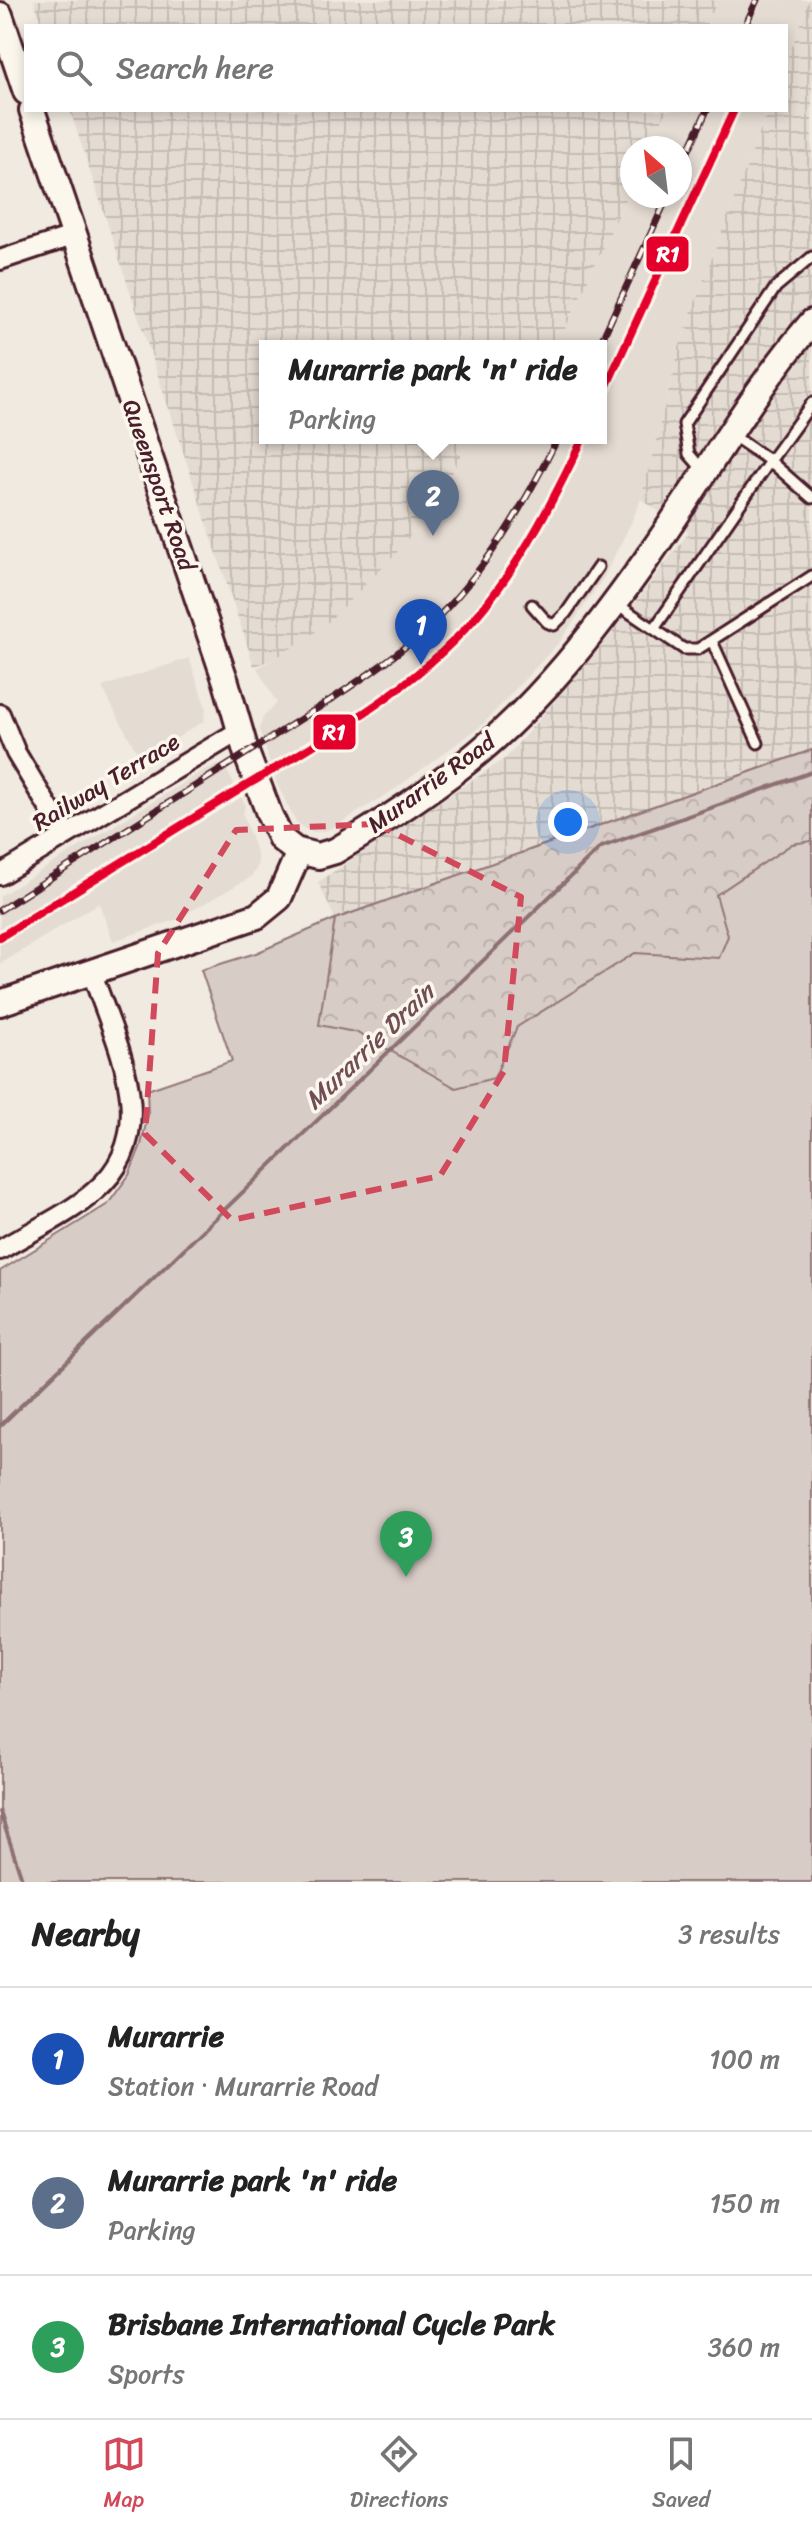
<!DOCTYPE html>
<meta charset="utf-8">
<style>
body{margin:0;font-family:Sriracha,sans-serif;background:#f6f6f6;color:#222}
.compass{position:absolute;left:620px;top:136px;width:72px;height:72px;border-radius:50%;background:#fff;box-shadow:0 4px 12px #0003;rotate:332deg}
.you{position:absolute;left:568px;top:822px;width:28px;height:28px;margin:-20px;border:6px solid #fff;border-radius:50%;background:#1a73e8;box-shadow:0 0 0 12px #1a73e833}
.badge{display:grid;place-items:center;width:52px;height:52px;border-radius:50%;background:#d1495b;color:#fff;font-size:26px;font-weight:700}
.pin{position:absolute;translate:-50% -66px;filter:drop-shadow(0 2px 4px #0008)}
.pin::after{content:'';position:absolute;top:42px;width:28px;height:24px;background:inherit;clip-path:polygon(0 0,100% 0,50% 100%)}
.popup{position:absolute;left:259px;top:340px;width:348px;height:104px;box-sizing:border-box;display:grid;place-content:center;border-radius:0px;background:#fff;filter:drop-shadow(0 2px 6px #0005);font-size:26px;white-space:nowrap;color:#767676}
.popup b{font-size:30px;color:#222}
.popup::after{content:'';position:absolute;left:50%;top:100%;margin-left:-16px;border:16px solid transparent;border-top-color:#fff}
.list{margin:0;padding:0;list-style:none}
h2{display:flex;justify-content:space-between;align-items:center;height:104px;margin:0;padding:0 32px;font-size:34px}
h2 small{font-size:26px;font-weight:400;color:#767676}
.list li{display:grid;grid-template-columns:52px 1fr auto;gap:24px;align-items:center;box-sizing:border-box;height:144px;padding:0 32px;border-top:2px solid #e0e0e0}
.list b{display:block;font-size:30px;white-space:nowrap}
.list p{margin:0;font-size:26px;white-space:nowrap;color:#767676}
.list em{font-size:26px;font-style:normal;color:#767676}
.icon{flex:none;width:44px;height:44px;fill:none;stroke:currentColor;stroke-width:2;stroke-linecap:round;stroke-linejoin:round}
.map{position:relative;flex:none;width:812px;height:1882px;overflow:hidden}
.search{position:absolute;background:#fff;box-shadow:0 4px 12px #0003;left:24px;right:24px;top:24px;height:88px;display:flex;align-items:center;gap:20px;box-sizing:border-box;padding:0 28px;border-radius:0px;color:#767676;font-size:30px}
.sheet{height:536px;background:#fff}
nav{display:flex;justify-content:space-around;align-items:center;box-sizing:border-box;height:112px;border-top:2px solid #e0e0e0;background:#fff;font-size:22px;color:#767676}
nav a{display:grid;justify-items:center;gap:4px}
nav .on{color:#d1495b}
.map>svg:first-child{display:block}
.built{fill:#e4dbd2}
.industrial{fill:url(#industrial-grid)}
.green{fill:#d8ccc6;stroke:#917678;stroke-width:2}
.forest{fill:url(#forest-crowns);stroke:#917678;stroke-width:2}
.lines{fill:none;stroke-linecap:round;stroke-linejoin:round}
.stream{stroke:#8c6f72;stroke-width:4}
.lane-casing{stroke:#4a1f2b;stroke-width:15}
.street-casing{stroke:#4a1f2b;stroke-width:24}
.secondary-casing{stroke:#4a1f2b;stroke-width:30}
.lane{stroke:#fbf7ec;stroke-width:9}
.street{stroke:#fbf7ec;stroke-width:18}
.secondary{stroke:#fbf7ec;stroke-width:24}
.rail-casing{stroke:#4a1f2b;stroke-width:7}
.rail{stroke:#fbf7ec;stroke-width:4;stroke-dasharray:12;stroke-linecap:butt}
.rail-1-casing{stroke:#fbf7ec;stroke-width:14}
.rail-1{stroke:#e4002b;stroke-width:8}
.marked{fill:none;stroke:#d1495b;stroke-width:6;stroke-dasharray:16 10;stroke-linejoin:round}
.labels{text-anchor:middle;dominant-baseline:central;stroke-width:7;stroke-linejoin:round;paint-order:stroke}
.street-label{font-size:24px;fill:#4a1f2b;stroke:#fbf7ec}
.water-label{font-size:26px;font-style:italic;fill:#704e55;stroke:#fbf7ec}
.line-badge{stroke:#fbf7ec;stroke-width:3}
.badge-label{font-size:22px;text-anchor:middle;font-weight:bold;fill:#fff}
</style>
<div class="map">
<svg width="812" height="1882" viewBox="0 0 812 1882">
<defs>
<pattern id="industrial-grid" width="8" height="8" patternUnits="userSpaceOnUse" patternTransform="scale(2)"><rect width="8" height="8" fill="#e4dbd2"/><path d="M0 4h8M4 0v8" fill="none" stroke="#c5bcb4"/></pattern>
<pattern id="forest-crowns" width="20" height="18" patternUnits="userSpaceOnUse" patternTransform="scale(2)"><rect width="20" height="18" fill="#d8ccc6"/><path d="M2 6a3 3 0 1 1 6 0M12 15a3 3 0 1 1 6 0" fill="none" stroke="#bbafaa"/></pattern>
</defs>
<rect width="100%" height="100%" fill="#f0eae0"/>
<filter id="ink" filterUnits="userSpaceOnUse"><feTurbulence type="fractalNoise" baseFrequency=".0125" numOctaves="2"/><feDisplacementMap in="SourceGraphic" scale="16" xChannelSelector="R" yChannelSelector="G"/><feConvolveMatrix kernelMatrix="1 2 1 2 8 2 1 2 1" color-interpolation-filters="sRGB"/></filter>
<g filter="url(#ink)">
<path class="built" d="M718 0H809L786 62V26H706Z
M667 110H768L682 337 641 499 631 523 603 578 561 640 482 725 395 789 337 825 325 831 313 832 304 828 296 822 276 782 259 728 264 716 277 703 257 668 273 660 439 498 470 438H601V346H557L632 186V196H680V148H649Z
M189 658 206 708 204 721 141 760 102 687Z
M223 764 245 804 243 815 257 855 258 865 251 877 175 920 113 941 99 903 0 964V896L206 769Z"/>
<path class="industrial" d="M34 0H718L706 26H42Z
M809 0H812V750L335 919 318 882 506 758 605 642 689 532 641 499 682 337 768 110H786V62Z
M70 110H667L649 148H632V186L557 346H265V438H470L439 498 395 555 324 626 273 660 254 666Z"/>
<path class="green" d="M812 750V1882H0V1271L108 1204 129 1175 141 1145 148 1115 147 1090 232 1061 201 970 256 953 335 919Z"/>
<path class="forest" d="M812 750V841L792 844 716 895 728 936 719 958 635 953 517 1027 494 1078 456 1088 359 1033 319 1025 335 919Z"/>
<g class="lines">
<path class="stream" d="M0 1426 601 847 812 772
M0 1812 23 1882"/>
<defs>
<path id="lane" d="M812 403 770 461 812 498
M703 470 689 454 684 424 776 287 812 257
M617 604 654 629 770 461 732 435
M532 605 547 622 554 625 566 613 598 567
M654 629 684 649H698L812 576
M712 641 758 743"/>
<path id="street" d="M0 260 75 235
M0 714 16 753 65 835
M0 875 239 731
M0 1250C31 1231 68 1215 95 1191 165 1132 115 1042 92 973"/>
<path id="secondary" d="M0 15 26 92
M32 110 226 682 247 755 270 816 281 839 295 850 318 856 335 851C385 821 436 788 480 751 542 699 594 633 641 567 699 487 747 397 812 322
M0 1003 257 916 279 898 299 852"/>
</defs>
<use href="#lane" class="lane-casing"/>
<use href="#street" class="street-casing"/>
<use href="#secondary" class="secondary-casing"/>
<use href="#lane" class="lane"/>
<use href="#street" class="street"/>
<use href="#secondary" class="secondary"/>
<defs>
<path id="rail" d="M745 26 757 0
M680 169 707 110
M599 346 668 196
M0 910 332 699C366 676 401 653 430 625 486 571 523 507 558 438"/>
</defs>
<use href="#rail" class="rail-casing"/>
<use href="#rail" class="rail"/>
<defs>
<path id="rail-1" d="M601 398 734 110
M0 937C81 887 162 837 244 787 330 735 421 686 485 606 526 554 555 497 583 438"/>
</defs>
<use href="#rail-1" class="rail-1-casing"/>
<use href="#rail-1" class="rail-1"/>
</g>
</g>
<path class="marked" d="M376 824 521 897 504 1071 440 1176 232 1220 145 1134 158 953 236 830Z"/>
<g class="labels">
<g class="street-label">
<text transform="translate(159 485) rotate(71)">Queensport Road</text>
<text transform="translate(106 782) rotate(-31)">Railway Terrace</text>
<text transform="translate(431 783) rotate(-36)">Murarrie Road</text>
</g>
<g class="water-label">
<text transform="translate(369 1046) rotate(-44)">Murarrie Drain</text>
</g>
</g>
<g class="line-badge">
<rect x="645" y="235" width="45" height="38" rx="8" fill="#e4002b"/>
<rect x="312" y="713" width="45" height="38" rx="8" fill="#e4002b"/>
</g>
<g class="badge-label">
<text x="668" y="262">R1</text>
<text x="334" y="740">R1</text>
</g>
</svg>
<svg class="compass" viewBox="-18 -18 36 36"><path d="M0-13l5 13h-10z" fill="#e53935"/><path d="M0 13l5-13h-10z" fill="#767676"/></svg>
<div class="you"></div>
<div class="pin badge" style="left:421px;top:665px;background:#1a4fb4">1</div>
<div class="pin badge" style="left:433px;top:536px;background:#5c6f8a">2</div>
<div class="popup"><b>Murarrie park 'n' ride</b>Parking</div>
<div class="pin badge" style="left:406px;top:1577px;background:#2e9e5b">3</div>
<div class="search"><svg class="icon" aria-label="search" viewBox="0 0 24 24"><circle cx="10" cy="10" r="6"/><path d="M15 15l6 6"/></svg>Search here</div>
</div>
<section class="sheet">
<h2>Nearby<small>3 results</small></h2>
<ul class="list">
<li><span class="badge" style="background:#1a4fb4">1</span><div><b>Murarrie</b><p>Station · Murarrie Road</p></div><em>100 m</em></li>
<li><span class="badge" style="background:#5c6f8a">2</span><div><b>Murarrie park 'n' ride</b><p>Parking</p></div><em>150 m</em></li>
<li><span class="badge" style="background:#2e9e5b">3</span><div><b>Brisbane International Cycle Park</b><p>Sports</p></div><em>360 m</em></li>
</ul>
</section>
<nav>
<a class="on"><svg class="icon" aria-label="map" viewBox="0 0 24 24"><path d="M3 6l6-2 6 2 6-2v14l-6 2-6-2-6 2zM9 4v14M15 6v14"/></svg>Map</a>
<a><svg class="icon" aria-label="directions" viewBox="0 0 24 24"><path d="M12 3l9 9-9 9-9-9zM9 14v-3h6M13 9l2 2-2 2"/></svg>Directions</a>
<a><svg class="icon" aria-label="saved" viewBox="0 0 24 24"><path d="M7 4h10v16l-5-4-5 4z"/></svg>Saved</a>
</nav>
